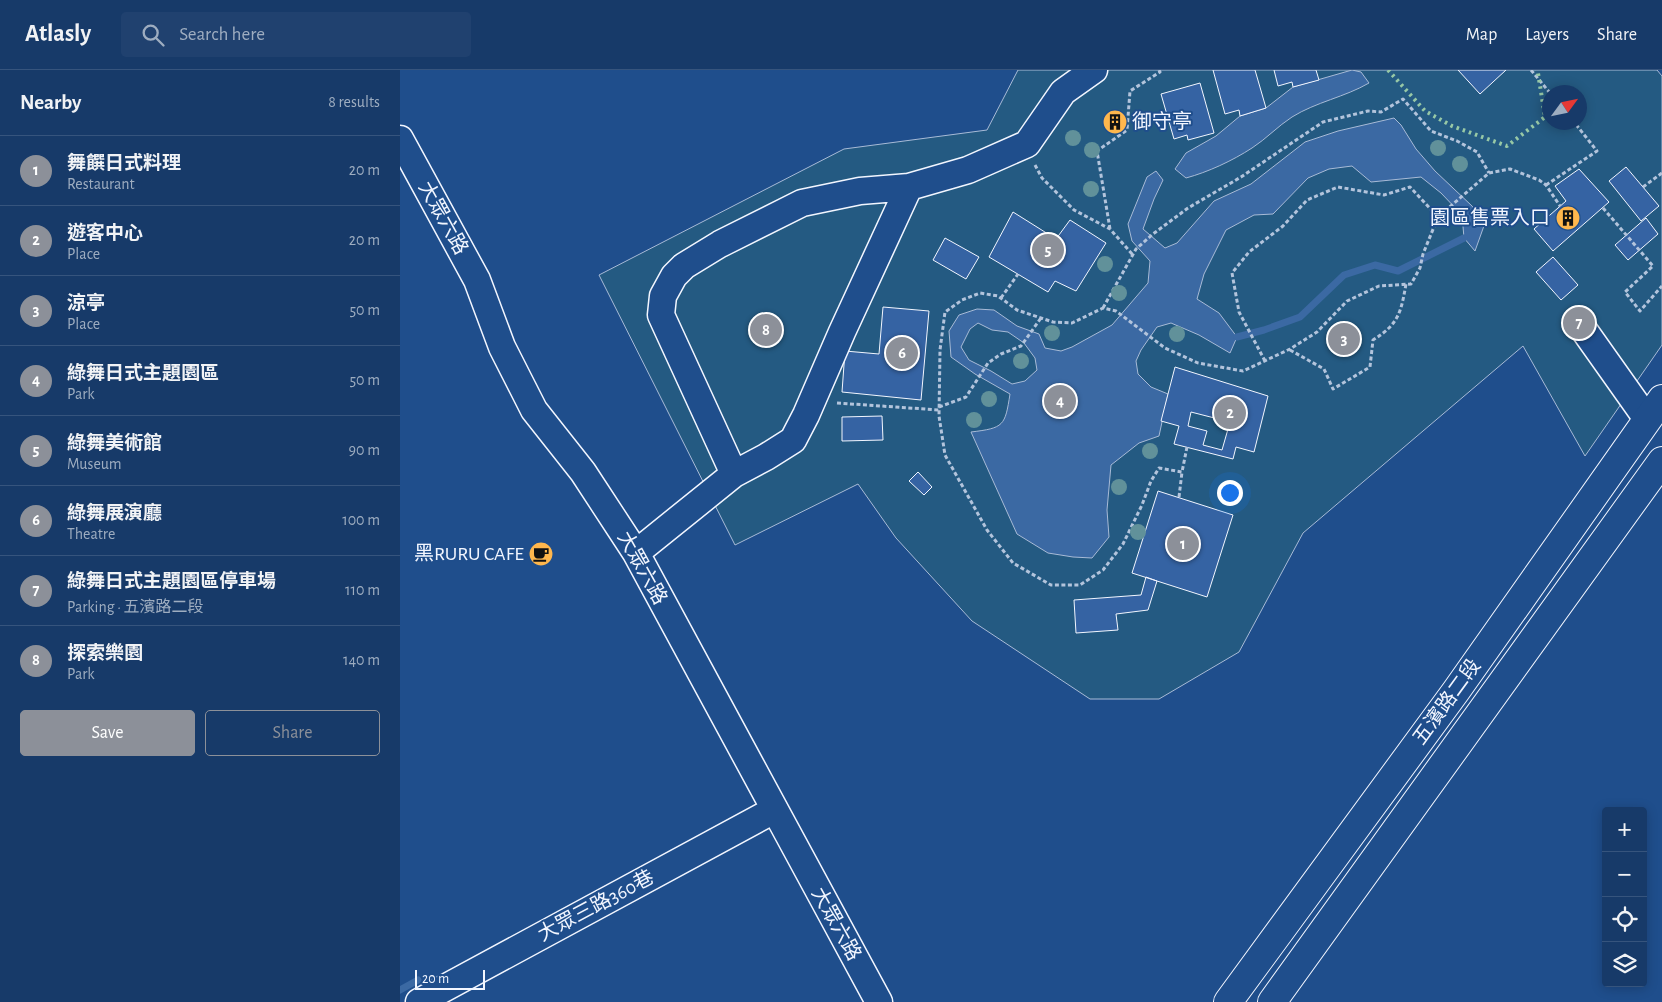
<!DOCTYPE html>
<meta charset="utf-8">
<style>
body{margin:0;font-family:"Alegreya Sans","Noto Sans TC",sans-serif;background:#20416f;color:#f1f3f6}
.controls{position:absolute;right:15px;bottom:15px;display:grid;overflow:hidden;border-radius:5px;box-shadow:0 2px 12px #0003}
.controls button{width:45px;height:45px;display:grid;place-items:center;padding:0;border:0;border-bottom:1px solid #36547d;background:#173a69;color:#f1f3f6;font:25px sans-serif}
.compass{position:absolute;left:1142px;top:15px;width:45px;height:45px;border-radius:50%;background:#173a69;box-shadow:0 2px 12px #0003;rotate:57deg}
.scale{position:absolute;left:15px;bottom:12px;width:70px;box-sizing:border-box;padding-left:5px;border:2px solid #f2f6ff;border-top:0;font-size:14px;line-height:18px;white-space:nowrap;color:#f2f6ff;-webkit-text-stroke:4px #1f4e8c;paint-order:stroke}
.you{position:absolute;left:829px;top:422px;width:18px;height:18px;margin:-12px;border:4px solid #fff;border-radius:50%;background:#1a73e8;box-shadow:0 0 0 8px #1a73e833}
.badge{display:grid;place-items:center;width:32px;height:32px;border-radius:50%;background:#8c9099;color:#fff;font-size:16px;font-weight:700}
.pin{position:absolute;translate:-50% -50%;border:2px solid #fff;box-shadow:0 1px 5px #0006}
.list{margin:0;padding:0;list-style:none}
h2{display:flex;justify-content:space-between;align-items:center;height:65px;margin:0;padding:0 20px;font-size:21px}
h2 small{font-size:16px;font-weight:400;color:#9eadc0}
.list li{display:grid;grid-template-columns:32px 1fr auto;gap:15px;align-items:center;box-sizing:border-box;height:70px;padding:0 20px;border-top:1px solid #36547d}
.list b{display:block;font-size:19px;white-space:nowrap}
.list p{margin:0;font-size:16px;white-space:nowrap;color:#9eadc0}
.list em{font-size:16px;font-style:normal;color:#9eadc0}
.actions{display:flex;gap:10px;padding:15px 20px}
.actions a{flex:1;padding:11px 0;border:1px solid #8c9099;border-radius:5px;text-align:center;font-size:18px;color:#8c9099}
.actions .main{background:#8c9099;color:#fff}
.icon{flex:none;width:28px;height:28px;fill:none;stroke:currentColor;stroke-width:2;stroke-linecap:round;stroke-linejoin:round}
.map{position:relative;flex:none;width:1262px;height:932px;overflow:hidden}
header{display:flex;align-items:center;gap:30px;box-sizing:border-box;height:70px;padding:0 25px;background:#173a69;border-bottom:1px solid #36547d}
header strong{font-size:24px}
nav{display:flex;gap:28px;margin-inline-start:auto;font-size:18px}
.search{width:350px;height:45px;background:#20416f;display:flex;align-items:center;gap:12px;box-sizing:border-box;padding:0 18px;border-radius:5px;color:#9eadc0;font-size:19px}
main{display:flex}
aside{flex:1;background:#173a69}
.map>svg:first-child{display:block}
.green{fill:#245a82;stroke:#a8bbd7;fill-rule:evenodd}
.water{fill:#3b69a3;stroke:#a8bbd7;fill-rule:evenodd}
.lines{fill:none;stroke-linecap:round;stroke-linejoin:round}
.stream{stroke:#3b69a3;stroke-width:7}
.building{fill:#3563a3;stroke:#f2f6ff;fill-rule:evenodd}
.minor-casing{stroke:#f2f6ff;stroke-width:29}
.major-casing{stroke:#f2f6ff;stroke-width:30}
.path{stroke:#b3c4dc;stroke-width:3;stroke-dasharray:4 2.5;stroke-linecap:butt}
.minor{stroke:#1f4e8c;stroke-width:26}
.major{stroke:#1f4e8c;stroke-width:28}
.hedge{stroke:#97c8a6;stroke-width:4;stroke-dasharray:2.5 4;stroke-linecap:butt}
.tree{fill:#61919a}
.labels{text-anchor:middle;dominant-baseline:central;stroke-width:4;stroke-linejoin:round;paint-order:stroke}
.poi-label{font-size:20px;fill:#f2f6ff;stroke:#1f4e8c;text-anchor:end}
.street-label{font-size:20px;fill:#f2f6ff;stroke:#1f4e8c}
</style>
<header>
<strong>Atlasly</strong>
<div class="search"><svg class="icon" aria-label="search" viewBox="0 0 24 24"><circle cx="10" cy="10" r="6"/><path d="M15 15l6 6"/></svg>Search here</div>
<nav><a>Map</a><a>Layers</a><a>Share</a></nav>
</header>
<main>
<aside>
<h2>Nearby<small>8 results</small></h2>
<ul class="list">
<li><span class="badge">1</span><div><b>舞饌日式料理</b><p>Restaurant</p></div><em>20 m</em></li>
<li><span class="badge">2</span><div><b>遊客中心</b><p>Place</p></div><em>20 m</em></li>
<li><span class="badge">3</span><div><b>涼亭</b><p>Place</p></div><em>50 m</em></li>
<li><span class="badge">4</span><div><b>綠舞日式主題園區</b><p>Park</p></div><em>50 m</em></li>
<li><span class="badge">5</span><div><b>綠舞美術館</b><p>Museum</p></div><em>90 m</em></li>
<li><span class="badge">6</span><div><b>綠舞展演廳</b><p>Theatre</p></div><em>100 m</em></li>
<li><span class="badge">7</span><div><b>綠舞日式主題園區停車場</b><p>Parking · 五濱路二段</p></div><em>110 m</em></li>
<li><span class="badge">8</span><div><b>探索樂園</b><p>Park</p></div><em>140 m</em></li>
</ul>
<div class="actions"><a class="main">Save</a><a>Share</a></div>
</aside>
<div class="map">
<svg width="1262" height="932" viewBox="0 0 1262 932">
<rect width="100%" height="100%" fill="#1f4e8c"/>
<path class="green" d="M618 0H1257L1262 6V275L1185 386 1123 276 903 463 839 582 759 629H690L572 551 496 468 458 414 335 475 199 205 444 79 587 60ZM1150 22H1180V52H1150Z"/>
<path class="water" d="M952 0 961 2 969 13C945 27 916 32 892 47 878 56 866 69 852 78 832 91 808 102 786 108L775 99 786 83 816 66 840 46 866 38 893 17Z
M994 48 1001 55 1016 79 1035 101 1072 136 1085 153 1075 181 1064 168 1062 145 1041 123 1021 107 971 112 952 96 929 99 908 108 873 144 854 145 826 160 804 204 797 229 819 243 837 267 830 283 799 265 771 253 757 257 741 280 736 291 738 304 751 317 768 324 759 366 739 373 711 395 707 440 709 467 692 488 673 487 648 483 617 464 571 362C604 358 605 356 610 324L575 304 551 287 549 261 559 245 577 239 594 240 617 256 639 264 645 278 661 281 672 277 712 255 748 213 750 191 732 171 728 154 747 107 756 101 763 110 754 129 743 159 765 178 777 173 814 131 851 114 905 72 938 61ZM578 253 592 260 608 262 624 273 635 288 637 300 625 311 612 314 591 301 569 290 561 277 570 259Z"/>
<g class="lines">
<path class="stream" d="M837 267 864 260 900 247 944 205 975 195 998 201 1064 168
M0 920 18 910"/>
</g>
<path class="building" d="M813 0H855L866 38 840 46 839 40 825 44Z
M874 0H916L919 10 893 17 892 12 878 16Z
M1058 0H1106L1080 24Z
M800 13 814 63 788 70 787 65 774 69 761 24Z
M711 43 722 59 718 62 707 46Z
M1226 97 1259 136 1241 151 1209 111Z
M1179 99 1209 132 1153 181 1134 159 1166 131 1155 116Z
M613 142 656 169 670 150 706 173 676 221 655 211 648 222 589 187Z
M1246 148 1258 164 1228 190 1215 175Z
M545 168 579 187 566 209 533 190Z
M1153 187 1178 215 1161 230 1136 202Z
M483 237 529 241 521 330 442 322 445 281 479 284Z
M947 255 957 264 941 284 930 275Z
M775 297 868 326 854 382 836 377 833 389 774 374 779 356 761 351ZM791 342 830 352 822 380 803 375 807 361 788 356Z
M482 346 483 370 442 371V347Z
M518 402 532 417 524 425 509 411Z
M758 421 833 445 807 527 732 503Z
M746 507 757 511 748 540 716 544 718 560 676 563 674 530 741 525Z"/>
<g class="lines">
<defs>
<path id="minor" d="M0 69 77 210 102 277 134 340 183 402 236 483 479 932
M1179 253 1247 349
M334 404 261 245 263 226 274 206 284 196 320 174 402 133 460 121 509 117
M236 483 334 404 366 387 393 370 406 345 442 262 509 117 568 100 627 74 663 22 694 0
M19 932 374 740"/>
<path id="major" d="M828 932 1056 621 1262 329
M872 932 1262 391"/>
</defs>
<use href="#minor" class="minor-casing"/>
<use href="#major" class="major-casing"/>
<path class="path" d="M1131 0 1150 23
M635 95 642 108 674 140 710 159 733 185
M1146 115 1197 81 1174 52
M1243 117 1262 103
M1203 138 1253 196 1225 222 1240 241 1262 216
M710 159 697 81 727 60 730 21 760 2 759 0
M601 228 618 204
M703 238 736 179 753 164 788 138 841 107 923 52 968 41 981 42 1003 29 1031 61 1057 71 1077 82 1089 103
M890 280 924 299 933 319 970 297 973 270C999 254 1001 242 1006 214
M865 291 839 242 832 203 849 182 883 156 907 130 938 117 984 125 1010 117 1038 147
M437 333 539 340
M539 337 566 327 588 293 601 284 621 276 641 248
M787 377 782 402 759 398 751 411 742 435 723 474 703 500 680 515H651L613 493 587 460 545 385 539 346 540 280 545 242 562 230 580 223 598 226 617 240 653 252 672 253 703 238 716 241 765 278 798 293 843 301 890 279 917 262 947 231 979 216 1011 214 1020 198 1023 184 1038 147 1089 103 1110 99 1139 110 1146 115 1160 136
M779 427 782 402"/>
<use href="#minor" class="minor"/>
<use href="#major" class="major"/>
<path class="hedge" d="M988 0 1025 41 1052 56 1107 76 1145 47 1138 3 1136 0"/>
</g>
<g class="tree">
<circle cx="673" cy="68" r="8"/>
<circle cx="1038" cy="78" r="8"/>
<circle cx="692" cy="80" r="8"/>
<circle cx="1060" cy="94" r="8"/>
<circle cx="691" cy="119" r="8"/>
<circle cx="705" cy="194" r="8"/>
<circle cx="719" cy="223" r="8"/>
<circle cx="652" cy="263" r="8"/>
<circle cx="777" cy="264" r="8"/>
<circle cx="621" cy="291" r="8"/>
<circle cx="589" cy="329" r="8"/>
<circle cx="574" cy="350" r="8"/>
<circle cx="750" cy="381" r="8"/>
<circle cx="719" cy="417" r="8"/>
<circle cx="738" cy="462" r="8"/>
</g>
<defs>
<symbol id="building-disc" viewBox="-11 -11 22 22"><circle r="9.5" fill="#ffb74d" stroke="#1f4e8c"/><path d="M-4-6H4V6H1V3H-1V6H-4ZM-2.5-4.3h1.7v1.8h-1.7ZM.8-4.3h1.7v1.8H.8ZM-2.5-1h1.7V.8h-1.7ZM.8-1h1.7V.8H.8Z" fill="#111"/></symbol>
<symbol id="cafe-disc" viewBox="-11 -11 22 22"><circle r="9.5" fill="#ffb74d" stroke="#1f4e8c"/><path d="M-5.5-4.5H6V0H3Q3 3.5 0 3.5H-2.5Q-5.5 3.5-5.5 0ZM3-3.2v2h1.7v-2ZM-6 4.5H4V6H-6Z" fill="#111"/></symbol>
</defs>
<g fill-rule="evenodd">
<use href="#building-disc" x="701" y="38" width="28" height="28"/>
<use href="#building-disc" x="1154" y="134" width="28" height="28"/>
<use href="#cafe-disc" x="127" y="470" width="28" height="28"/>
</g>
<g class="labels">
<g class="poi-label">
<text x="732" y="52" text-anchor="start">御守亭</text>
<text x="1150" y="148">園區售票入口</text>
<text x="124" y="484">黑RURU CAFE</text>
</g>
<g class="street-label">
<text transform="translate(43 148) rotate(61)">大眾六路</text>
<text transform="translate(242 498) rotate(61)">大眾六路</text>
<text transform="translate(1047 632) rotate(-54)">五濱路二段</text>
<text transform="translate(196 836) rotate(-28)">大眾三路360巷</text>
<text transform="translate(436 854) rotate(61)">大眾六路</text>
</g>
</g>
</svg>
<div class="controls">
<button>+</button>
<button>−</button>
<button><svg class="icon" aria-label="locate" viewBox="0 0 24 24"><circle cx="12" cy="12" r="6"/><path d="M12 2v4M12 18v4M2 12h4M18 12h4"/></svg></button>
<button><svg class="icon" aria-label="layers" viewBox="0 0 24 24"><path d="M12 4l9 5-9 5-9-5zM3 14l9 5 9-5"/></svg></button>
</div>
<svg class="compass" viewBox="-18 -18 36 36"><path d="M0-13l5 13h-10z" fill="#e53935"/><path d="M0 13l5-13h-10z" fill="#9eadc0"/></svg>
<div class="scale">20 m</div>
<div class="you"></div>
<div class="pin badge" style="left:783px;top:474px">1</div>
<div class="pin badge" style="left:830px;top:343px">2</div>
<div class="pin badge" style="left:944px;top:269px">3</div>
<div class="pin badge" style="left:660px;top:331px">4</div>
<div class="pin badge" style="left:648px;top:180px">5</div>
<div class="pin badge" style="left:502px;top:283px">6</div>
<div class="pin badge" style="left:1179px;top:253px">7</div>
<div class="pin badge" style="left:366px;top:260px">8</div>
</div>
</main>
